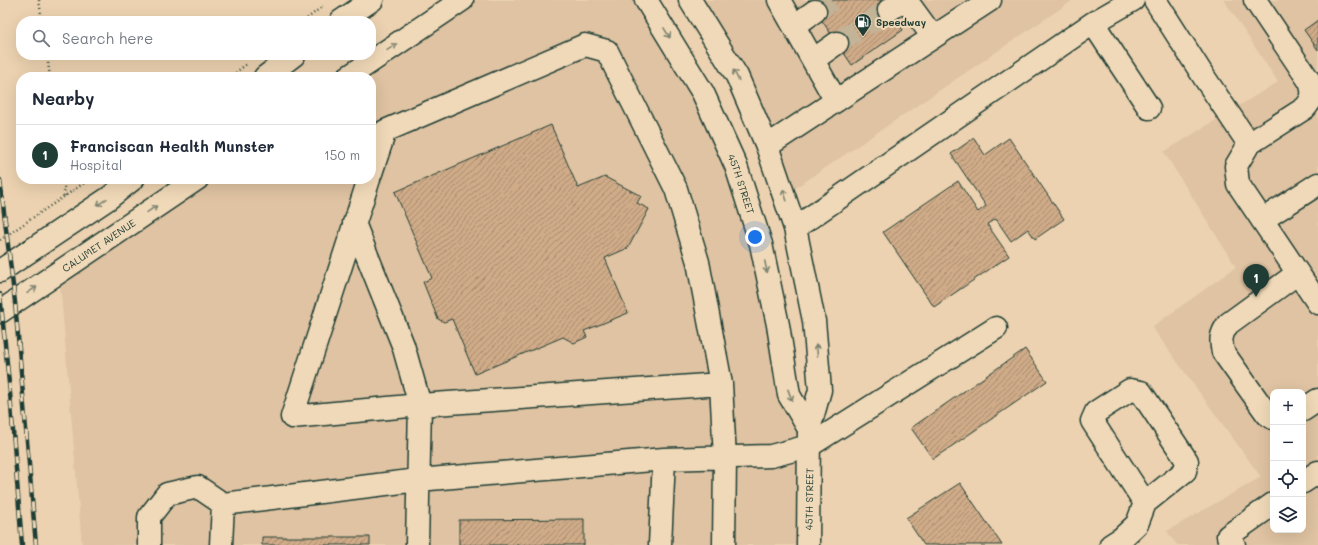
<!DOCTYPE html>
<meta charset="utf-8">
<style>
body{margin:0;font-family:Mali,sans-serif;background:#f2f2f3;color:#1f2937}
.controls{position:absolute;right:12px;bottom:12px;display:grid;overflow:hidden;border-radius:8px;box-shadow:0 4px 16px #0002}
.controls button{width:36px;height:36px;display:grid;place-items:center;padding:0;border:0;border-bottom:1px solid #e0e1e3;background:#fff;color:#1f2937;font:20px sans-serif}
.you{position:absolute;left:755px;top:237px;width:14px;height:14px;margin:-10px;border:3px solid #fff;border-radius:50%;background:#1a73e8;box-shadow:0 0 0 6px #1a73e833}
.badge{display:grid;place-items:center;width:26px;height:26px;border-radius:50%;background:#1f3d34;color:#fff;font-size:13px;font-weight:700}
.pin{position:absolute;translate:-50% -33px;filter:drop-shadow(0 1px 2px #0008)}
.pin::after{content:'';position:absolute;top:21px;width:14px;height:12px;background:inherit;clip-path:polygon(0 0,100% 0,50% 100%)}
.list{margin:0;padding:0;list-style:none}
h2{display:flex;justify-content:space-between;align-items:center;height:52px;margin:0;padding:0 16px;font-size:17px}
h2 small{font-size:13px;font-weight:400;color:#747a83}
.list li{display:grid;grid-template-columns:26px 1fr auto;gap:12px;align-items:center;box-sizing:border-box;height:60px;padding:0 16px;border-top:1px solid #e0e1e3}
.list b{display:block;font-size:15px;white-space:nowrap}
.list p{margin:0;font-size:13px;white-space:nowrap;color:#747a83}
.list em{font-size:13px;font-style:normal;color:#747a83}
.icon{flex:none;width:22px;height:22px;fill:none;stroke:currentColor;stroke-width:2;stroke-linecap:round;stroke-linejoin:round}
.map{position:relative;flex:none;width:1318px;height:545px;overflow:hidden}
.search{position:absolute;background:#fff;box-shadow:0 4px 16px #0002;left:16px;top:16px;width:360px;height:44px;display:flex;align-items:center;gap:10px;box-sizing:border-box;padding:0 14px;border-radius:16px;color:#747a83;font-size:15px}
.panel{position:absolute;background:#fff;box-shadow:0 4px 16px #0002;left:16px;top:72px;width:360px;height:112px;border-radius:16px}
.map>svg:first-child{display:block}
.built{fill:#dfc3a2;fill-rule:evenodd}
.building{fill:url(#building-hatch);stroke:#1f3d34}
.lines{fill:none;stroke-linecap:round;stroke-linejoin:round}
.minor-tunnel{stroke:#c3b497;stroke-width:22;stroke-dasharray:22 11;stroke-linecap:butt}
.minor-casing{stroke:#1f3d34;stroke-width:25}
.major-casing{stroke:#1f3d34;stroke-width:25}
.path{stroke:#1f3d34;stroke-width:2.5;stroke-dasharray:1 3;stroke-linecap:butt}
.minor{stroke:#f0d9b8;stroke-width:22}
.major{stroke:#f0d9b8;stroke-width:22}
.rail-casing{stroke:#1f3d34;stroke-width:4.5}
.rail{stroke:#f0d9b8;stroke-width:3;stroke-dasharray:9;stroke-linecap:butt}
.oneway{stroke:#7d836f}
.labels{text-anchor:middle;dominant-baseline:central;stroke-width:4;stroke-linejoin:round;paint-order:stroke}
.poi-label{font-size:10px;font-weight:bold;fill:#1f3d34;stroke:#f0d9b8;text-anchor:start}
.street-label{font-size:10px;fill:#1f3d34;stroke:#f0d9b8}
</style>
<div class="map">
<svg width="1318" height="545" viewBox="0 0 1318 545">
<defs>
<pattern id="building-hatch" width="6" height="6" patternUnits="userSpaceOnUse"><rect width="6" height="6" fill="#cfab88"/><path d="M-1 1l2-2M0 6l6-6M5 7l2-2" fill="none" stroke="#a78c70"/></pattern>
</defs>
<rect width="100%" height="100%" fill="#ecd2b0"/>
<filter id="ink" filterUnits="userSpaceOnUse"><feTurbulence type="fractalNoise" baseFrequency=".025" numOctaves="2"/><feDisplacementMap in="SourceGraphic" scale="8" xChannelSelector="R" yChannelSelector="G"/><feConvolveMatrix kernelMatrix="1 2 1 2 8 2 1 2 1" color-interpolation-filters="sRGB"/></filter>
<g filter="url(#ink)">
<path class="built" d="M476 0H637L700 97 746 218 802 431 801 545H82L60 281 211 179H371V77H362Z
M698 0H1073L791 191Z
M1224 0H1318V545H1177L1167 531 1261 477 1152 327 1236 267 1164 152 1278 82ZM1273 392H1303V530H1273Z"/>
<path class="building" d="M808 0H893L886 5 903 30 852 65Z
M1318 20V50L1304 30Z
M551 125 578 188 605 177 641 196 637 203 649 209 628 248 605 258 628 313 584 331 587 337 574 343 563 337 475 374 452 319 444 322 438 319 423 282 432 278 395 192Z
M974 138 985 155 1009 138 1064 219 1035 239 1028 229 1011 241 996 219 987 224 1009 256 934 307 883 232 958 181 978 212 986 206 951 154Z
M1025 349 1047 381 933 459 911 428Z
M960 483 1002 545H924L906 518Z
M584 519V545H459V520Z
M262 537H370V545H262Z"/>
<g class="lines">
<path class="minor-tunnel" d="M815 11 832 0
M837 43 889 10"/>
<defs>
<path id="minor" d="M779 0 836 101
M906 0 933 37
M1155 0 1204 77 1249 144
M1255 0 1310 82C1314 93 1313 99 1305 108L1249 144 1236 166 1238 184 1318 303
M889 10 904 0
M1093 23 1149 108
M794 26 815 11
M813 60 837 43
M767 146 990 0
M371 173 385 131 585 45 607 51 676 189 698 262 721 384
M369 179 292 417 420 405 721 384 725 458 724 545
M1262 220 1318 184
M354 223 403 345 420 405 417 545
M795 228 1093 23 1133 0
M1303 410 1318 400
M1273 418 1267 414 1223 352C1220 340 1221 334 1228 324L1298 273
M1303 482 1318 472
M149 545V517L167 494 198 487 223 504 418 480 664 459 771 456 809 446 996 328
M221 545 223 504
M660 545 664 459
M1111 545 1122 538 1137 524 1145 503 1185 471 1187 461 1141 392 1130 390 1096 412 1092 421 1145 503
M1234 545 1228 536 1273 504"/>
<g id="major">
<path id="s1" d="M646 0 703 93 736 166 761 244 778 325 789 395 809 429"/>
<path d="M690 0 737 76 767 146 795 228 814 321 820 390 809 429 808 545"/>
<path d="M341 21 372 0"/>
<path d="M265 77 294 55"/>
<path d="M348 77 462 0"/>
<path d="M0 271 109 198 133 179"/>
<path id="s2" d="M0 312 197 179"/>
</g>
</defs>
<use href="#minor" class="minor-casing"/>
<use href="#major" class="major-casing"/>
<path class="path" d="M39 0 42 21
M304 21 323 6
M47 55 50 77
M229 77 247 64
M63 179 65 196
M0 240 90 179"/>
<use href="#minor" class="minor"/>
<use href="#major" class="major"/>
<defs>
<path id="rail" d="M0 180 15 302 36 545
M0 294 10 393 22 545"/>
</defs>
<use href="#rail" class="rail-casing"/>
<use href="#rail" class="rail"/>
</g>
<defs><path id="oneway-shaft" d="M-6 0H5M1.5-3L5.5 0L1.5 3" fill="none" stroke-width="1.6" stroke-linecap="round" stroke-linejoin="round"/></defs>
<g class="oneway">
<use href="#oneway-shaft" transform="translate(667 33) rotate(59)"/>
<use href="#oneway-shaft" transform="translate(392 47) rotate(-34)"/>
<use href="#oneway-shaft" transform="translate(736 75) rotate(-118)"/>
<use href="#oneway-shaft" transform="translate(785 195) rotate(-108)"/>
<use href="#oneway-shaft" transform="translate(102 202) rotate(146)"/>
<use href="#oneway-shaft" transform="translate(152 209) rotate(-34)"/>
<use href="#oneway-shaft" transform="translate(766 267) rotate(78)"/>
<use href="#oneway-shaft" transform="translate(32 290) rotate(-34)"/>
<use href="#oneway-shaft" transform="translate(817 350) rotate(-95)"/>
<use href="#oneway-shaft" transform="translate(790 395) rotate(70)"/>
</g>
</g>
<defs>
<symbol id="fuel-pin" viewBox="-11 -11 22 30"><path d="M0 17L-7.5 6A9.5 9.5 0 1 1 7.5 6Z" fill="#1f3d34" stroke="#f0d9b8"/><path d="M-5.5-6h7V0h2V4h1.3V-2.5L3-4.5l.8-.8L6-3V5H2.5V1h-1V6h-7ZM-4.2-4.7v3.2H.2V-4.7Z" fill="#fff"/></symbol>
</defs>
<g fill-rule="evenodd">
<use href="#fuel-pin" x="853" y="12" width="20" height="27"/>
</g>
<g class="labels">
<g class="poi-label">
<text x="876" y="22">Speedway</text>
</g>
<g class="street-label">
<text stroke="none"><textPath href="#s1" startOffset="208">45TH STREET</textPath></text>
<text stroke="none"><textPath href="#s2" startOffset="119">CALUMET AVENUE</textPath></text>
<text transform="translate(809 499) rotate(-89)">45TH STREET</text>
</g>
</g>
</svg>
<div class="controls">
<button>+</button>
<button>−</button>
<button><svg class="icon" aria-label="locate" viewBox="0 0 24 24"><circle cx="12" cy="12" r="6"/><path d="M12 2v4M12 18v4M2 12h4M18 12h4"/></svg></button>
<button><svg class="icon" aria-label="layers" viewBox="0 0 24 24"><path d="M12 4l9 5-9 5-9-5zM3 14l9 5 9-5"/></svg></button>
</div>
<div class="you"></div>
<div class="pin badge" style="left:1256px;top:297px">1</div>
<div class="search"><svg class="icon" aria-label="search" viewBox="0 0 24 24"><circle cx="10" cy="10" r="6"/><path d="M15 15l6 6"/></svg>Search here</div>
<section class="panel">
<h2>Nearby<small></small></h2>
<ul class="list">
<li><span class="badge">1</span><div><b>Franciscan Health Munster</b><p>Hospital</p></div><em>150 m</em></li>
</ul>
</section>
</div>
